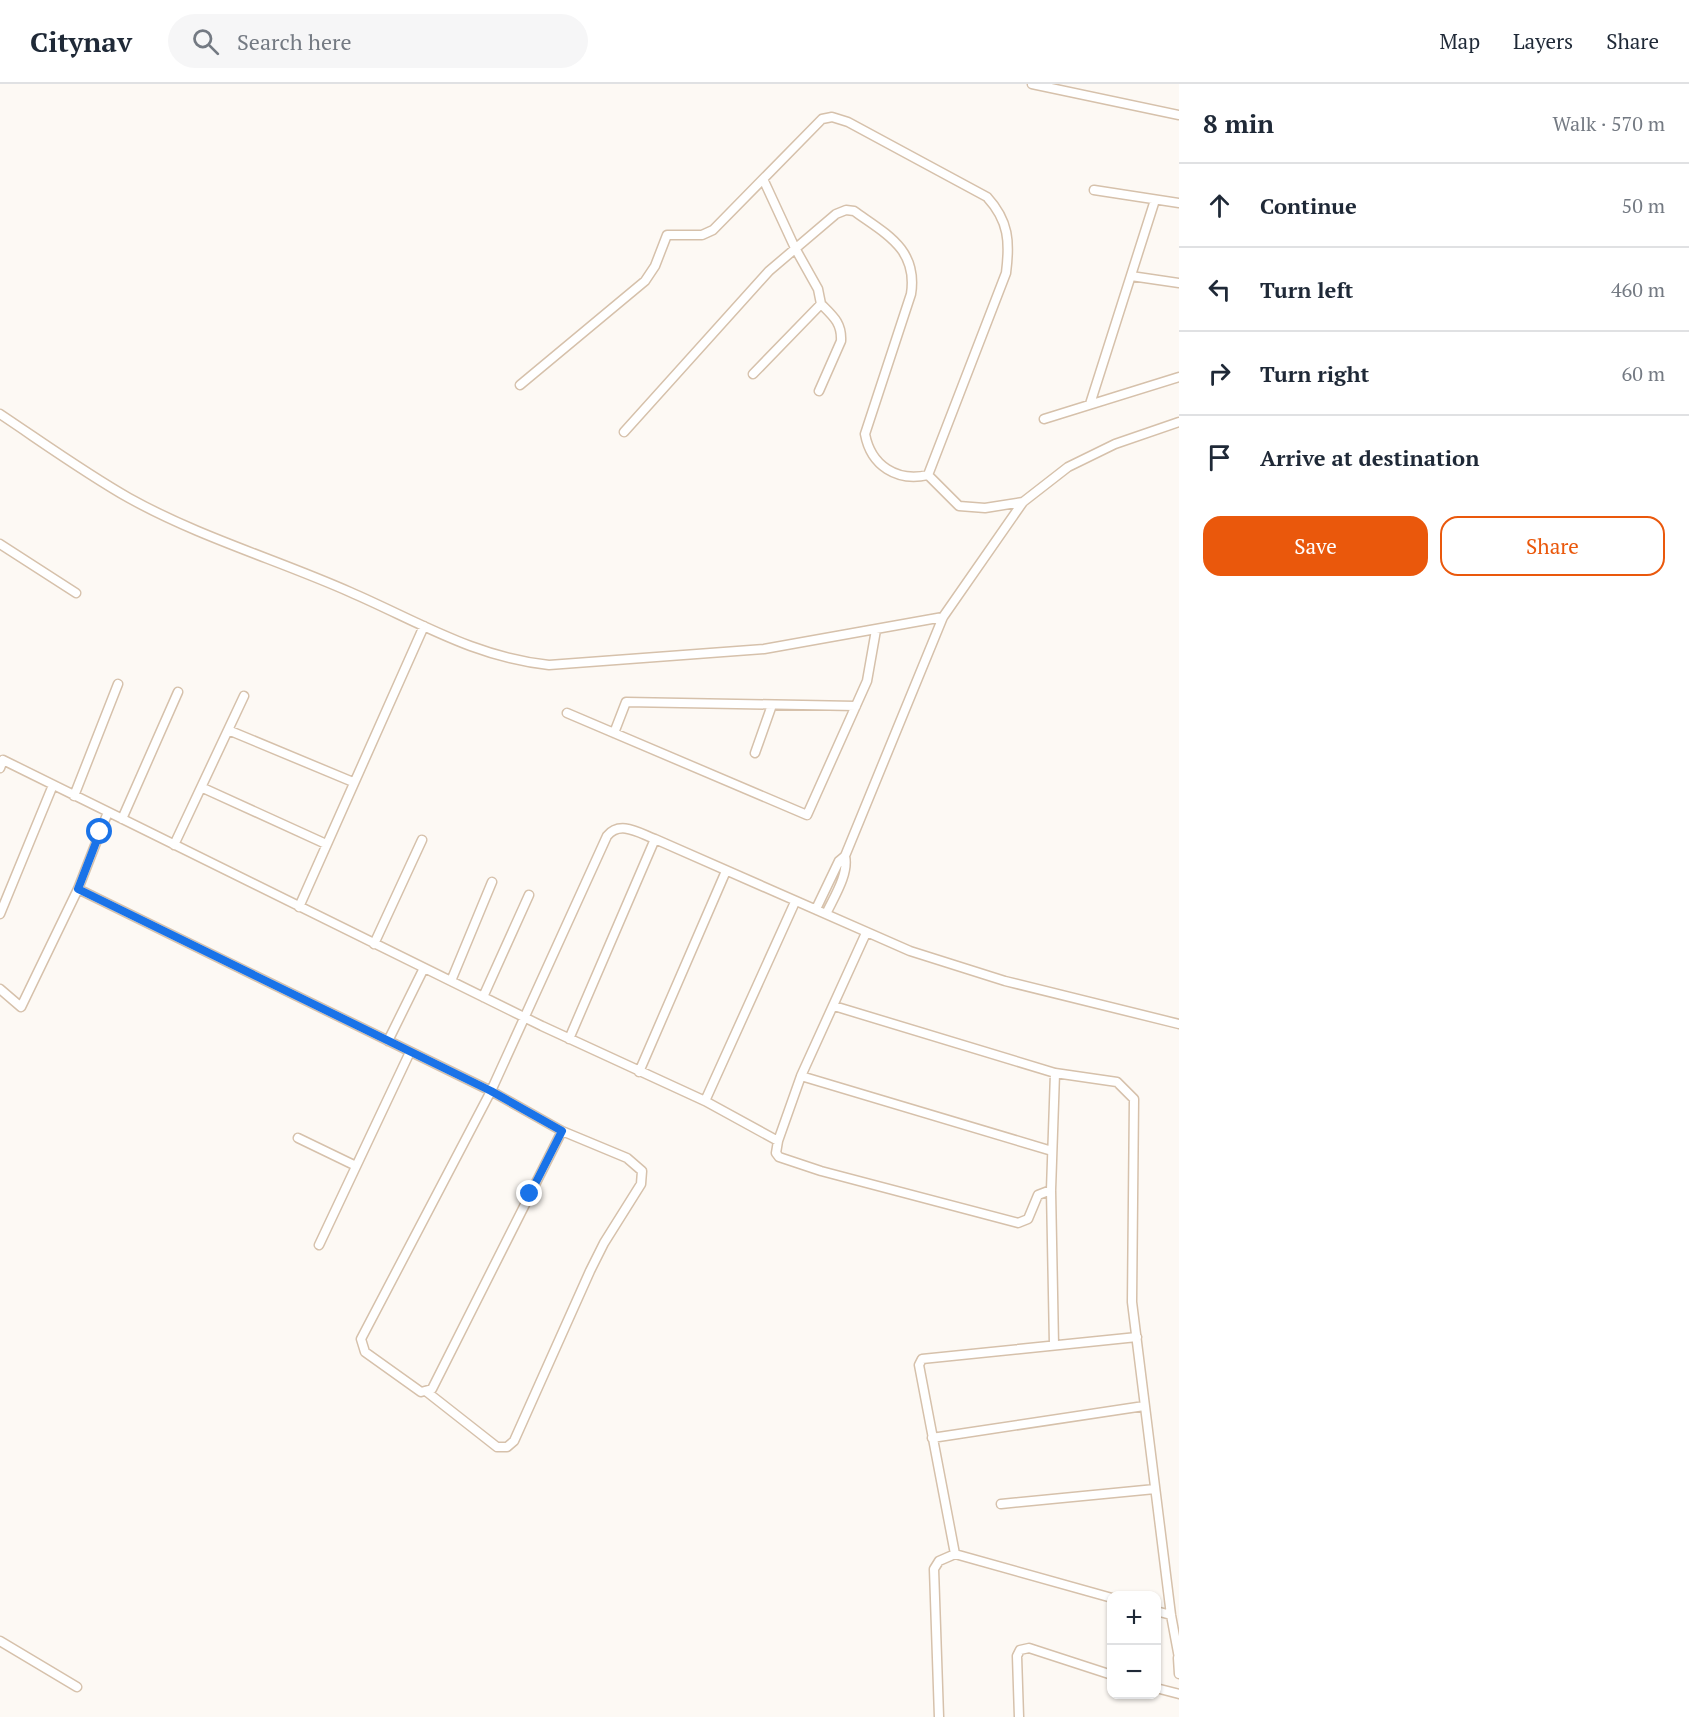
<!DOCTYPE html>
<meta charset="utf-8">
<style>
body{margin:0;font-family:"PT Serif",serif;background:#f6f6f7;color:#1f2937}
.controls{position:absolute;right:18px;bottom:18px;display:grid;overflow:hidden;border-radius:12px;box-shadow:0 2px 4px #0004}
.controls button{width:54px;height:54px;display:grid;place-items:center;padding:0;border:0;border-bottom:2px solid #e0e1e3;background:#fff;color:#1f2937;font:30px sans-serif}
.stop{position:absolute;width:18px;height:18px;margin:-14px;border:4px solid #1a73e8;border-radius:50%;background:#fff}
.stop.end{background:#1a73e8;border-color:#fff;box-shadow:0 2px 6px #0008}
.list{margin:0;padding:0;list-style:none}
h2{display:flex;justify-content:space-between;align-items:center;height:78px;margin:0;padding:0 24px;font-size:26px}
h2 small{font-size:20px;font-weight:400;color:#747a83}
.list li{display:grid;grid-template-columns:39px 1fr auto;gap:18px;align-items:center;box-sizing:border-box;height:84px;padding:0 24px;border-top:2px solid #e0e1e3}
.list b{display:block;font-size:22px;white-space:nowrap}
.list em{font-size:20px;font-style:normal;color:#747a83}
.actions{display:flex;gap:12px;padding:18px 24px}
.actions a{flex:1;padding:14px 0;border:2px solid #ea580c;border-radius:18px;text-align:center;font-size:21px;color:#ea580c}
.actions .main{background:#ea580c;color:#fff}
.icon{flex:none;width:33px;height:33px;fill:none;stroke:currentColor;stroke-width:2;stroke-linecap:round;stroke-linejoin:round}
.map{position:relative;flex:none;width:1179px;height:1633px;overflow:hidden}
header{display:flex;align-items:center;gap:36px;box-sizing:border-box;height:84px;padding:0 30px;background:#fff;border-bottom:2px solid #e0e1e3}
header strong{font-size:28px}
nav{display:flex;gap:33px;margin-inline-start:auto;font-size:21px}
.search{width:420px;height:54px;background:#f6f6f7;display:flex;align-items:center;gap:15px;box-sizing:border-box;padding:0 21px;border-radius:33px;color:#747a83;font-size:22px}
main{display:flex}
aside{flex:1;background:#fff}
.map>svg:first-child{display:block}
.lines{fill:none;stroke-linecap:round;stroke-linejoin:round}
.minor-casing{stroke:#d6c1ab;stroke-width:11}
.minor{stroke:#fff;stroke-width:8}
.route{stroke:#1a73e8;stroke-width:8}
</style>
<header>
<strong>Citynav</strong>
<div class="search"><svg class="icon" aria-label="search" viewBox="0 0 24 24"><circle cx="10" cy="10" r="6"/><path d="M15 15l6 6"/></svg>Search here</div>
<nav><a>Map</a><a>Layers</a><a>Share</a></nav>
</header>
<main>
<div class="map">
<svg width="1179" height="1633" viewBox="0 0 1179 1633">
<rect width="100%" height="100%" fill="#fdf9f4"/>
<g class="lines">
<defs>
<path id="minor" d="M1032 0 1179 31
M1094 106 1179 119
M1131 192 1179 199
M753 290 821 220 818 205 795 164 764 97
M520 301 645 197 655 182 667 151H702L713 146 822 35 832 33 848 38 987 113C1009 137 1010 158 1006 189L928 391 959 422 985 424 1023 418
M819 307 841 257C842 239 833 232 821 220
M1090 320 1155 116
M0 330C42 358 85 389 129 414 199 453 278 476 350 508 419 538 474 573 549 581L764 565 943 533
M1044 335 1179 293
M624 348 769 187 836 130 846 126 854 127C886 150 918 165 911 210L865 350C871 382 897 398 928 391
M0 460 76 509
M567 629 807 731 867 597 876 546
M228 646 353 698
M614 649 626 618 856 622
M755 669 772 621
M0 684 3 676 542 942 705 1017 778 1057 801 992 866 849
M203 704 326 760
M74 712 118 600
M122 735 178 608
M174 761 244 612
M78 805 491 1007 562 1047 432 1305 421 1308 365 1268 361 1255 491 1007 607 752C620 736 639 749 655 755L910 867 1005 897 1179 940
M299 823 424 542
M816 825 839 777 845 772 943 533 1023 418 1068 383 1115 360 1179 338
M0 830 53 701
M826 830C834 813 849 790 845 772
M374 860 422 756
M451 897 492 798
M0 905 21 923 78 805 108 728
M483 913 529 811
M834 922 1055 989 1117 998 1134 1015 1132 1218 1171 1531 1179 1574
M569 955 655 755
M388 957 424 884
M639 988 726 787
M801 992 1052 1067
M705 1017 795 818
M298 1054 356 1082
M778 1057 776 1069 779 1073 821 1087 1018 1139 1028 1135 1038 1111 1051 1106
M319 1161 410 968
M1054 1261 1051 1106 1055 989
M427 1308 497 1363H507L514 1357 590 1187 604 1159 641 1100 642 1087 627 1074 562 1047
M932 1354 1144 1322
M1001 1420 1155 1405
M1112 1514 955 1470 919 1281 922 1275 1137 1253
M1156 1527 1171 1531
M0 1557 77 1603
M1178 1574 1179 1590
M1156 1604 1179 1610
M939 1633 934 1485 939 1477 955 1470
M1019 1633 1017 1572 1020 1566 1029 1564 1112 1591"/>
</defs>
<use href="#minor" class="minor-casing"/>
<use href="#minor" class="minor"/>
</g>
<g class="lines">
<path class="route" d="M100 748 78 805 491 1007 562 1047 530 1110"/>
</g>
</svg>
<div class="controls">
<button>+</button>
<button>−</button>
</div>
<div class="stop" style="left:100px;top:748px"></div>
<div class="stop end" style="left:530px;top:1110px"></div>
</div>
<aside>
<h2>8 min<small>Walk · 570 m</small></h2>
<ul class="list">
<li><svg class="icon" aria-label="ahead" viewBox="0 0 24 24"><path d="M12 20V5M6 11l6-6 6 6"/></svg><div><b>Continue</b></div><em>50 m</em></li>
<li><svg class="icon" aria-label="left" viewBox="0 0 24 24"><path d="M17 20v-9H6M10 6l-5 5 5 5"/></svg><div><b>Turn left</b></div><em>460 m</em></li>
<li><svg class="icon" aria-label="right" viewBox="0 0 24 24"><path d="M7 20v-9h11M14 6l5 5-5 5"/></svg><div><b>Turn right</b></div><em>60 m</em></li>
<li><svg class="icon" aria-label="arrive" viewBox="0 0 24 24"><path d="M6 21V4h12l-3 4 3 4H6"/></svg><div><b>Arrive at destination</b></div></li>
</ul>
<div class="actions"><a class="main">Save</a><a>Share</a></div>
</aside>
</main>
